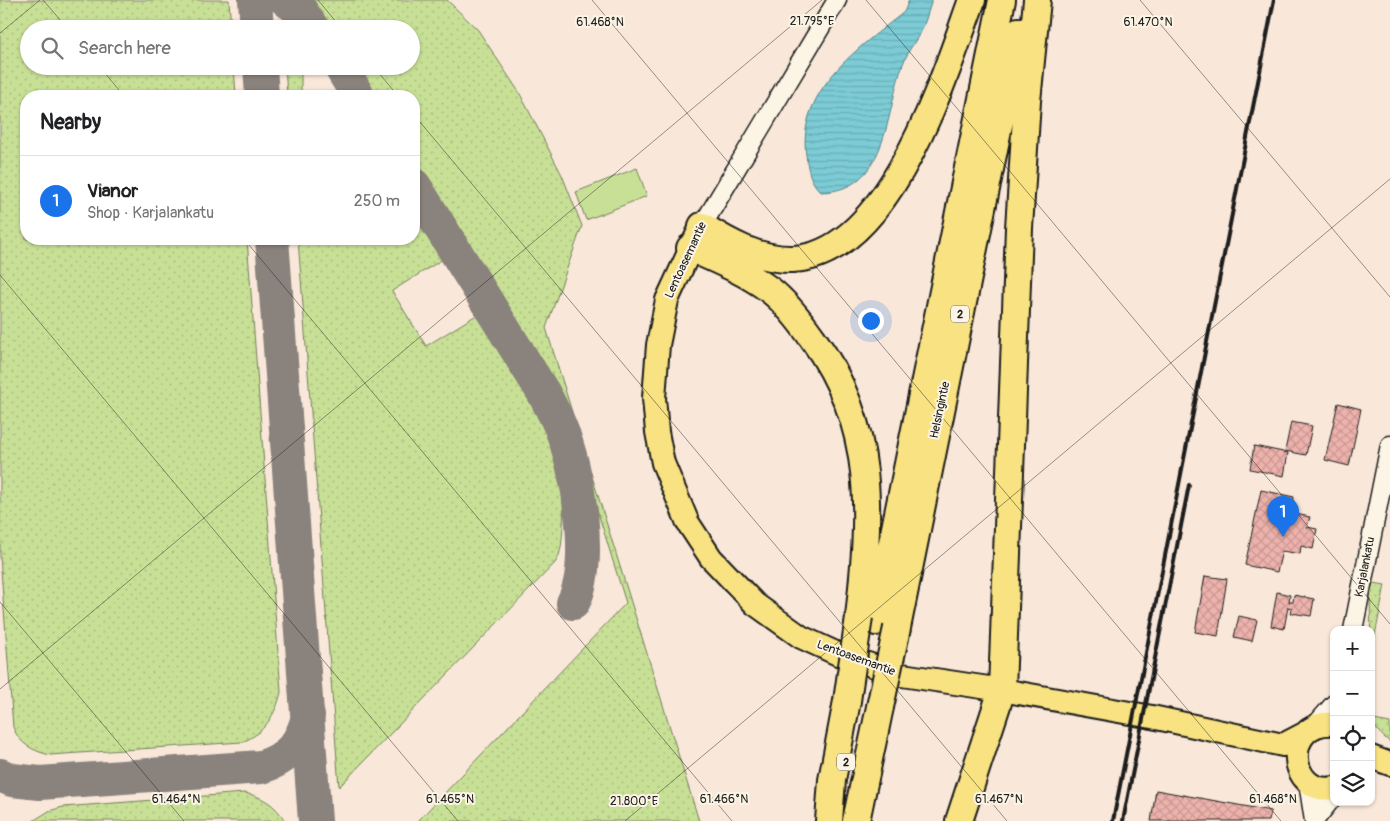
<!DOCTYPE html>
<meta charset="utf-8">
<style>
body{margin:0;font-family:Pangolin,sans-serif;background:#f2f2f2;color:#202124}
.controls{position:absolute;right:15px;bottom:15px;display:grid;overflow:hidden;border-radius:10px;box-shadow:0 1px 4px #0004}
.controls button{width:45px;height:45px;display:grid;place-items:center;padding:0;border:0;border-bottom:1px solid #e0e0e0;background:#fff;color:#202124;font:25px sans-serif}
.you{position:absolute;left:870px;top:320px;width:18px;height:18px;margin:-12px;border:4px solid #fff;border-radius:50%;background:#1a73e8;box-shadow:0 0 0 8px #1a73e833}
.badge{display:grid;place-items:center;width:32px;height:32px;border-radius:50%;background:#1a73e8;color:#fff;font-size:16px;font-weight:700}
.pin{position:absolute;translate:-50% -41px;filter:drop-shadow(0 1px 2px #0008)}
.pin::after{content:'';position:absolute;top:26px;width:18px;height:15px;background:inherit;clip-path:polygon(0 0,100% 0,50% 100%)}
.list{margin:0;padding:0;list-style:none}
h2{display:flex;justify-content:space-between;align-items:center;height:65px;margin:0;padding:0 20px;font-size:21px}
h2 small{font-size:16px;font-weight:400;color:#757577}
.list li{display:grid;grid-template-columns:32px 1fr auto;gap:15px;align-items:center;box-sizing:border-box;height:90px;padding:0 20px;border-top:1px solid #e0e0e0}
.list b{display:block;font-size:19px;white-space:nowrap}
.list p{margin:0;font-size:16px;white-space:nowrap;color:#757577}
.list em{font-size:16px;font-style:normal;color:#757577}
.icon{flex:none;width:28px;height:28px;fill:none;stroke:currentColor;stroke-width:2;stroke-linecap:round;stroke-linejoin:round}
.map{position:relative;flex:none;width:1390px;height:821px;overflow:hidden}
.search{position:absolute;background:#fff;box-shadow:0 1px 4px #0004;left:20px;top:20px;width:400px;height:55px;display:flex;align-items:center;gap:12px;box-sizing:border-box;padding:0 18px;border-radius:28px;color:#757577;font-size:19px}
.panel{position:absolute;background:#fff;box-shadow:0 1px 4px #0004;left:20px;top:90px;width:400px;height:155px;border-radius:20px}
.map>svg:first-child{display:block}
.grass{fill:url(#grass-dots);stroke:#727e59}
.garden{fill:#c8e096;stroke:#727e59}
.water{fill:url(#water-rules);stroke:#55858b}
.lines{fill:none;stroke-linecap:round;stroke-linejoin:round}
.taxiway{stroke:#8a827b;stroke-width:34}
.building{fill:url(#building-cross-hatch);stroke:#1c1c1c}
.minor-casing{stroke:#1c1c1c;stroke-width:21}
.major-casing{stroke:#1c1c1c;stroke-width:26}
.highway-casing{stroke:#1c1c1c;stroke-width:30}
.minor{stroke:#fcf5e5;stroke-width:18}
.major{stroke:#f8e281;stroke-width:22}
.highway{stroke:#f8e281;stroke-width:26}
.rail{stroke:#1c1c1c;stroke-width:4}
.highway-bridge-casing{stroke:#1c1c1c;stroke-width:30;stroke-linecap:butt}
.highway-bridge{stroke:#f8e281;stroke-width:26}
.ticks{fill:none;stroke:#1c1c1c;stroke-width:1;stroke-opacity:0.45}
.labels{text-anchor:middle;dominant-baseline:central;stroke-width:4;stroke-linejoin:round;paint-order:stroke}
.shield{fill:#fcf5e5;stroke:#5f5d58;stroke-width:1}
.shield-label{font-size:11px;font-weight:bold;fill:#1c1c1c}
.street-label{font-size:12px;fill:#1c1c1c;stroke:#fcf5e5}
.ticks-label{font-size:12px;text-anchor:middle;fill:#1c1c1c;stroke:#fcf5e5;stroke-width:4;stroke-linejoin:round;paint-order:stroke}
</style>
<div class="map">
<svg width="1390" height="821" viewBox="0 0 1390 821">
<defs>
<pattern id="grass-dots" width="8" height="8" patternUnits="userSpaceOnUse" patternTransform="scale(1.25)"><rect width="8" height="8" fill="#c8e096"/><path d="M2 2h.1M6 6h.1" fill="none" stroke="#abc081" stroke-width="1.8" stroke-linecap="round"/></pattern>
<pattern id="water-rules" width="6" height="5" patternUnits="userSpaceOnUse" patternTransform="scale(1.25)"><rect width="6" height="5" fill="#7bcbd5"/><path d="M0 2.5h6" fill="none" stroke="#6aaeb6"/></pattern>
<pattern id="building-cross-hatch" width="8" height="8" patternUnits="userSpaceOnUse" patternTransform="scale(1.25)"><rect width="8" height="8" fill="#edb2ac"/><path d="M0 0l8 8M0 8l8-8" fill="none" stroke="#cb9893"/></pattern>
</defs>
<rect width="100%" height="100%" fill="#f9e8da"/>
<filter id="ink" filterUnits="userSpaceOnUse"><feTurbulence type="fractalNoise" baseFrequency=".02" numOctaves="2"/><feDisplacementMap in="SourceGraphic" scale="10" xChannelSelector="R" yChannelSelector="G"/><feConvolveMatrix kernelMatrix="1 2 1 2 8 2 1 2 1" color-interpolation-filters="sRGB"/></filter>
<g filter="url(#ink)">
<path class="grass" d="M0 0H229L231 29H29V66H234L236 96H26V239H247L281 692C276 714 264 734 242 742L50 755C33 751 19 744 13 727L0 557Z
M307 0H447L478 30 519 92 562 175 582 226 546 328 699 821H418L626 603 567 413 553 384 414 159V96H377L357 66H411V29H325Z
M285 66H301V96H287Z
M414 214 443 259 392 291 426 346 478 314C520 381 568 444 563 526 562 538 562 554 555 563L339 787 298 239H414Z
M1373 583 1385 585 1371 656 1370 593Z
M1371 715 1374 720 1390 723V742C1382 736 1371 726 1371 715Z
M244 793C262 796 276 805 285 821H33L49 811 63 807Z"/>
<path class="garden" d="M637 168 647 196 586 220 576 192Z"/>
<path class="water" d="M909 0H932C929 8 927 17 924 25 919 37 910 47 905 59 885 106 891 191 821 192 810 182 808 170 806 155 797 89 859 48 904 12Z"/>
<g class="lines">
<path class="taxiway" d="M255 0 257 29
M286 0 301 11 313 29
M260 66 262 96
M340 66 358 96
M414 185 543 392C549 403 555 414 560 426 578 468 594 562 573 603
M272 239 315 821
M0 775 12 780 40 783 261 767C288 759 302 743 308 716"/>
</g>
<path class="building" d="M1338 403 1361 409 1349 466 1325 460Z
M1291 422 1312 426 1306 455 1285 451Z
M1254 446 1288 453 1284 476 1250 469Z
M1261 490 1294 497 1291 513 1310 517 1307 527 1317 529 1313 549 1301 546 1300 554 1282 551 1277 572 1245 565Z
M1205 576 1227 579 1218 636 1195 632Z
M1277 592 1290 595 1289 602H1293L1294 595 1314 599 1311 616 1291 613 1292 608 1288 607 1284 629 1271 626Z
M1239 616 1257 620 1252 641 1234 637Z
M1156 790 1271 811 1269 821H1151Z"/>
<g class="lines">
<defs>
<path id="minor" d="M702 226 837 0
M1353 630 1390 445
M1314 727 1334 704
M1308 782 1314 821
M1314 821 1334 796"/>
<path id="major" d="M698 233 667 300 658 345 654 398 657 432 663 463 688 523 711 558 755 604 801 637 840 655 902 675 1002 690 1152 717 1283 745 1304 734
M1334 724C1281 720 1288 797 1334 788
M1371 757 1390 764"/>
<path id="highway" d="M702 226C729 243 759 260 793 259 890 255 945 74 972 0
M690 248C717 260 746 272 770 290 787 303 801 322 813 339 877 427 870 515 859 617
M876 622 1002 0
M897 628 1018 31
M829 821 832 780 847 701
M856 821 880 707
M959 821 1002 690 1019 228 1027 101 1037 0"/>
</defs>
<use href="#minor" class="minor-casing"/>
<use href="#major" class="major-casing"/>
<use href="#highway" class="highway-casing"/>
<use href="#minor" class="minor"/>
<use href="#major" class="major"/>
<use href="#highway" class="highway"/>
<path class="rail" d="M1113 821 1274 0
M1123 821 1189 485"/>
<defs>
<path id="highway-bridge" d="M847 701 859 617
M880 707 897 628"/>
</defs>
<use href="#highway-bridge" class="highway-bridge-casing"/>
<use href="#highway-bridge" class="highway-bridge"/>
</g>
</g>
<path class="ticks" d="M43 0 68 29M318 0 342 29M592 0 1281 821M866 0 1390 624M1140 0 1390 297M0 33 40 0M99 66 124 96M373 66 398 96M414 115 1007 821M244 239 732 821M0 275 458 821M0 602 184 821M0 689 822 0M625 821 1390 179"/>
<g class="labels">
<g class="shield">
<rect x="951" y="305.5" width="18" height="17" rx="4"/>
<rect x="837" y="753.5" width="18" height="17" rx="4"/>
</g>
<g class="shield-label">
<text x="960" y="314">2</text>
<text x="846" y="762">2</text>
</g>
<g class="street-label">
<text transform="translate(686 260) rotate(-65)">Lentoasemantie</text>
<text transform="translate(940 410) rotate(-78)">Helsingintie</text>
<text transform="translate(1365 567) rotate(-79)">Karjalankatu</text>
<text transform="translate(856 658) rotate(20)">Lentoasemantie</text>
</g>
</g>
<g class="ticks-label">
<text x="812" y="25">21.795°E</text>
<text x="600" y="26">61.468°N</text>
<text x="1148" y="26">61.470°N</text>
<text x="176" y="803">61.464°N</text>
<text x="450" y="803">61.465°N</text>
<text x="724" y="803">61.466°N</text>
<text x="999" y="803">61.467°N</text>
<text x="1273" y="803">61.468°N</text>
<text x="634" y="805">21.800°E</text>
</g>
</svg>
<div class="controls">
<button>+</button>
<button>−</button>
<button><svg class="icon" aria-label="locate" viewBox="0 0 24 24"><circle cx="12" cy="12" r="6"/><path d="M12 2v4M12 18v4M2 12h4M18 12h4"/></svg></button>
<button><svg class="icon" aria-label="layers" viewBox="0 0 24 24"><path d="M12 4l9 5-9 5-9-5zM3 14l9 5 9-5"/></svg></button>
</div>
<div class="you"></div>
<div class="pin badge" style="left:1283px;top:537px">1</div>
<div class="search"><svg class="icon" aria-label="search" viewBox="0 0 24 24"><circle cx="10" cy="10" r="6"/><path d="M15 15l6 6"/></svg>Search here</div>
<section class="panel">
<h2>Nearby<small></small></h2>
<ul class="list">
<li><span class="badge">1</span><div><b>Vianor</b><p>Shop · Karjalankatu</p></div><em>250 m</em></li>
</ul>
</section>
</div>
